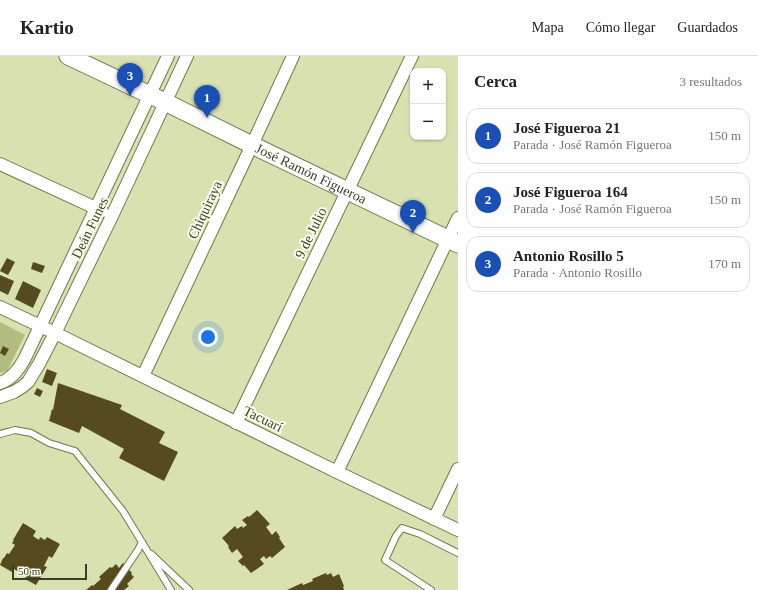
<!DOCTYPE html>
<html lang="es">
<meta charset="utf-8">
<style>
body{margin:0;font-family:Georgia,serif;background:#f6f6f6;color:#222}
.controls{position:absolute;right:12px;top:12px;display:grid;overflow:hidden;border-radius:8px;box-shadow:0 1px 3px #0004}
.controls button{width:36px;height:36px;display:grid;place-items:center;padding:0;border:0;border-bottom:1px solid #e0e0e0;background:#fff;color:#222;font:20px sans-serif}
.scale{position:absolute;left:12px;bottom:10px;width:75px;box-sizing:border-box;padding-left:4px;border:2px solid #3b3e2a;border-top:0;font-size:11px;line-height:14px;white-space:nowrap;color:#3b3e2a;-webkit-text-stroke:3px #fbffeb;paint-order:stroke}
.you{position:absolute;left:208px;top:281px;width:14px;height:14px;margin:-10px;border:3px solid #fff;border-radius:50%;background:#1a73e8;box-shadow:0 0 0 6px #1a73e833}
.badge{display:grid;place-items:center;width:26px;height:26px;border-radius:50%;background:#7248c0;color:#fff;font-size:13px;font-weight:700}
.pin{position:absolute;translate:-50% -33px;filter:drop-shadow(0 1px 2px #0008)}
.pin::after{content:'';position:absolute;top:21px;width:14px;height:12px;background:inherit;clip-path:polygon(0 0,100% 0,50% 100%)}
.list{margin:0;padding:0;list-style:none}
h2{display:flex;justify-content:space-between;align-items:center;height:52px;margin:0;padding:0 16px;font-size:17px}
h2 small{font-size:13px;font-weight:400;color:#767676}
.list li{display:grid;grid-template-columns:26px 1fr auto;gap:12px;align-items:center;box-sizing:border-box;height:56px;margin:0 8px 8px;padding:0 8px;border:1px solid #e0e0e0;border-radius:12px}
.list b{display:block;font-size:15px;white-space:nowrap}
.list p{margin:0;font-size:13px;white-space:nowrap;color:#767676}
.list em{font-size:13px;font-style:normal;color:#767676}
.map{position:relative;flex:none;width:458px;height:534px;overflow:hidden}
header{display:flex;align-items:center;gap:24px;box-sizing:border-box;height:56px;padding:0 20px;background:#fff;border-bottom:1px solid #e0e0e0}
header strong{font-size:19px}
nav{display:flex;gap:22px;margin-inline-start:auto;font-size:14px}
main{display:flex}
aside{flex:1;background:#fff}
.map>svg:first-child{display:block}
.green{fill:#b2bc80}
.building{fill:#564b1e}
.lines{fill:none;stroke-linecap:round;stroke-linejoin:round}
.lane-casing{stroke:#71784b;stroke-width:8}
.street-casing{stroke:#71784b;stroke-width:14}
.secondary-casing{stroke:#71784b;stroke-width:19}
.lane{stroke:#fff;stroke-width:6}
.street{stroke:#fff;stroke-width:12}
.secondary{stroke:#fff;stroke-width:17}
.labels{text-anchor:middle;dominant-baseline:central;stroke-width:4;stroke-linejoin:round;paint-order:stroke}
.street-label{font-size:14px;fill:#3b3e2a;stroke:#fbffeb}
</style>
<header>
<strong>Kartio</strong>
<nav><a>Mapa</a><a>Cómo llegar</a><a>Guardados</a></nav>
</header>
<main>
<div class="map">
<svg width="458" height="534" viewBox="0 0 458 534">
<rect width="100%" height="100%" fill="#d9e1b0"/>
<path class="green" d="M0 266 25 279 7 315 0 317Z"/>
<path class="building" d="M7 202 15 206 8 219 0 215Z
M33 206 45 210 42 217 31 213Z
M0 219 14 225 8 239 0 235Z
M23 225 41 234 33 252 15 243Z
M3 290 9 293 5 300 0 297Z
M47 313 57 317 52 330 42 326Z
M58 327 122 349 120 353 165 376 159 387 178 396 164 425 119 402 124 393 82 370 79 377 49 365 52 353 53 354Z
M37 332 43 335 40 341 34 338Z
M257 454 270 468 266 471 272 479 276 475 280 481 279 482 285 491 272 502 270 500 266 503 264 500 260 503 264 508 251 517 244 509 243 510 238 505 243 501 237 493 232 497 228 491 229 490 222 482 235 470 237 473 242 470 243 472 247 469 242 464 248 460 249 461Z
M23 467 36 475 33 480 39 484 40 481 45 484 47 481 60 488 52 502 49 500 44 510 47 511 36 529 25 523 27 518 21 515 20 517 14 513 12 516 0 509 3 502H4L7 497 9 498 15 489 12 487 14 484H13Z
M123 507 132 517 131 518 134 521 127 528 129 530 124 534H86L92 529 93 530 101 523 99 521 110 511 112 512 116 508 119 512Z
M326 517 327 519 331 517 333 521 339 518 344 530 343 531 344 534H287L302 527 303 529 313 525 312 523Z"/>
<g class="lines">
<defs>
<path id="lane" d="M0 378 15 374 31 377 49 387 75 395 123 455 171 534
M151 498 189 534
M111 534 138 494 142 486
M431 534 385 504 396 480 402 472 420 478 458 497"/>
<path id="street" d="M0 108 102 155
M0 251 55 277 337 416 458 474
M143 320 252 89 293 0
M0 327C12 323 19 313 25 302L168 0
M0 341 14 336 22 331 28 326 39 308 55 277 112 160 187 0
M236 367 412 0
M337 416 458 162
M434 463 458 413"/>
<g id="secondary">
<path id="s1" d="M68 0 165 46 252 89 458 188"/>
</g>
</defs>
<use href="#lane" class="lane-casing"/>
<use href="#street" class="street-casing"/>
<use href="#secondary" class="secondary-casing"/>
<use href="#lane" class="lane"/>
<use href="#street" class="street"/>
<use href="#secondary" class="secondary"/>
</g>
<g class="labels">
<g class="street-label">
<text stroke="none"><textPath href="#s1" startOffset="270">José Ramón Figueroa</textPath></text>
<text transform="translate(205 154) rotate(-65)">Chiquiraya</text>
<text transform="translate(90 172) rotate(-64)">Deán Funes</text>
<text transform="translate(311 177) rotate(-64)">9 de Julio</text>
<text transform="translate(263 363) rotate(26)">Tacuarí</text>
</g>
</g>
</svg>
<div class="controls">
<button>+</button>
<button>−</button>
</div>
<div class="scale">50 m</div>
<div class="you"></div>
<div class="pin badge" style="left:207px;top:62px;background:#1a4fb4">1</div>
<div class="pin badge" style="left:413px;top:177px;background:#1a4fb4">2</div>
<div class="pin badge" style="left:130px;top:40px;background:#1a4fb4">3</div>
</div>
<aside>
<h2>Cerca<small>3 resultados</small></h2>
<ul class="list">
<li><span class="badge" style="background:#1a4fb4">1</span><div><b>José Figueroa 21</b><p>Parada · José Ramón Figueroa</p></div><em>150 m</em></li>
<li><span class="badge" style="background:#1a4fb4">2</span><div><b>José Figueroa 164</b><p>Parada · José Ramón Figueroa</p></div><em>150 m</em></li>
<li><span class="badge" style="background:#1a4fb4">3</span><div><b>Antonio Rosillo 5</b><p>Parada · Antonio Rosillo</p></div><em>170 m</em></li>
</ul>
</aside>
</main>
